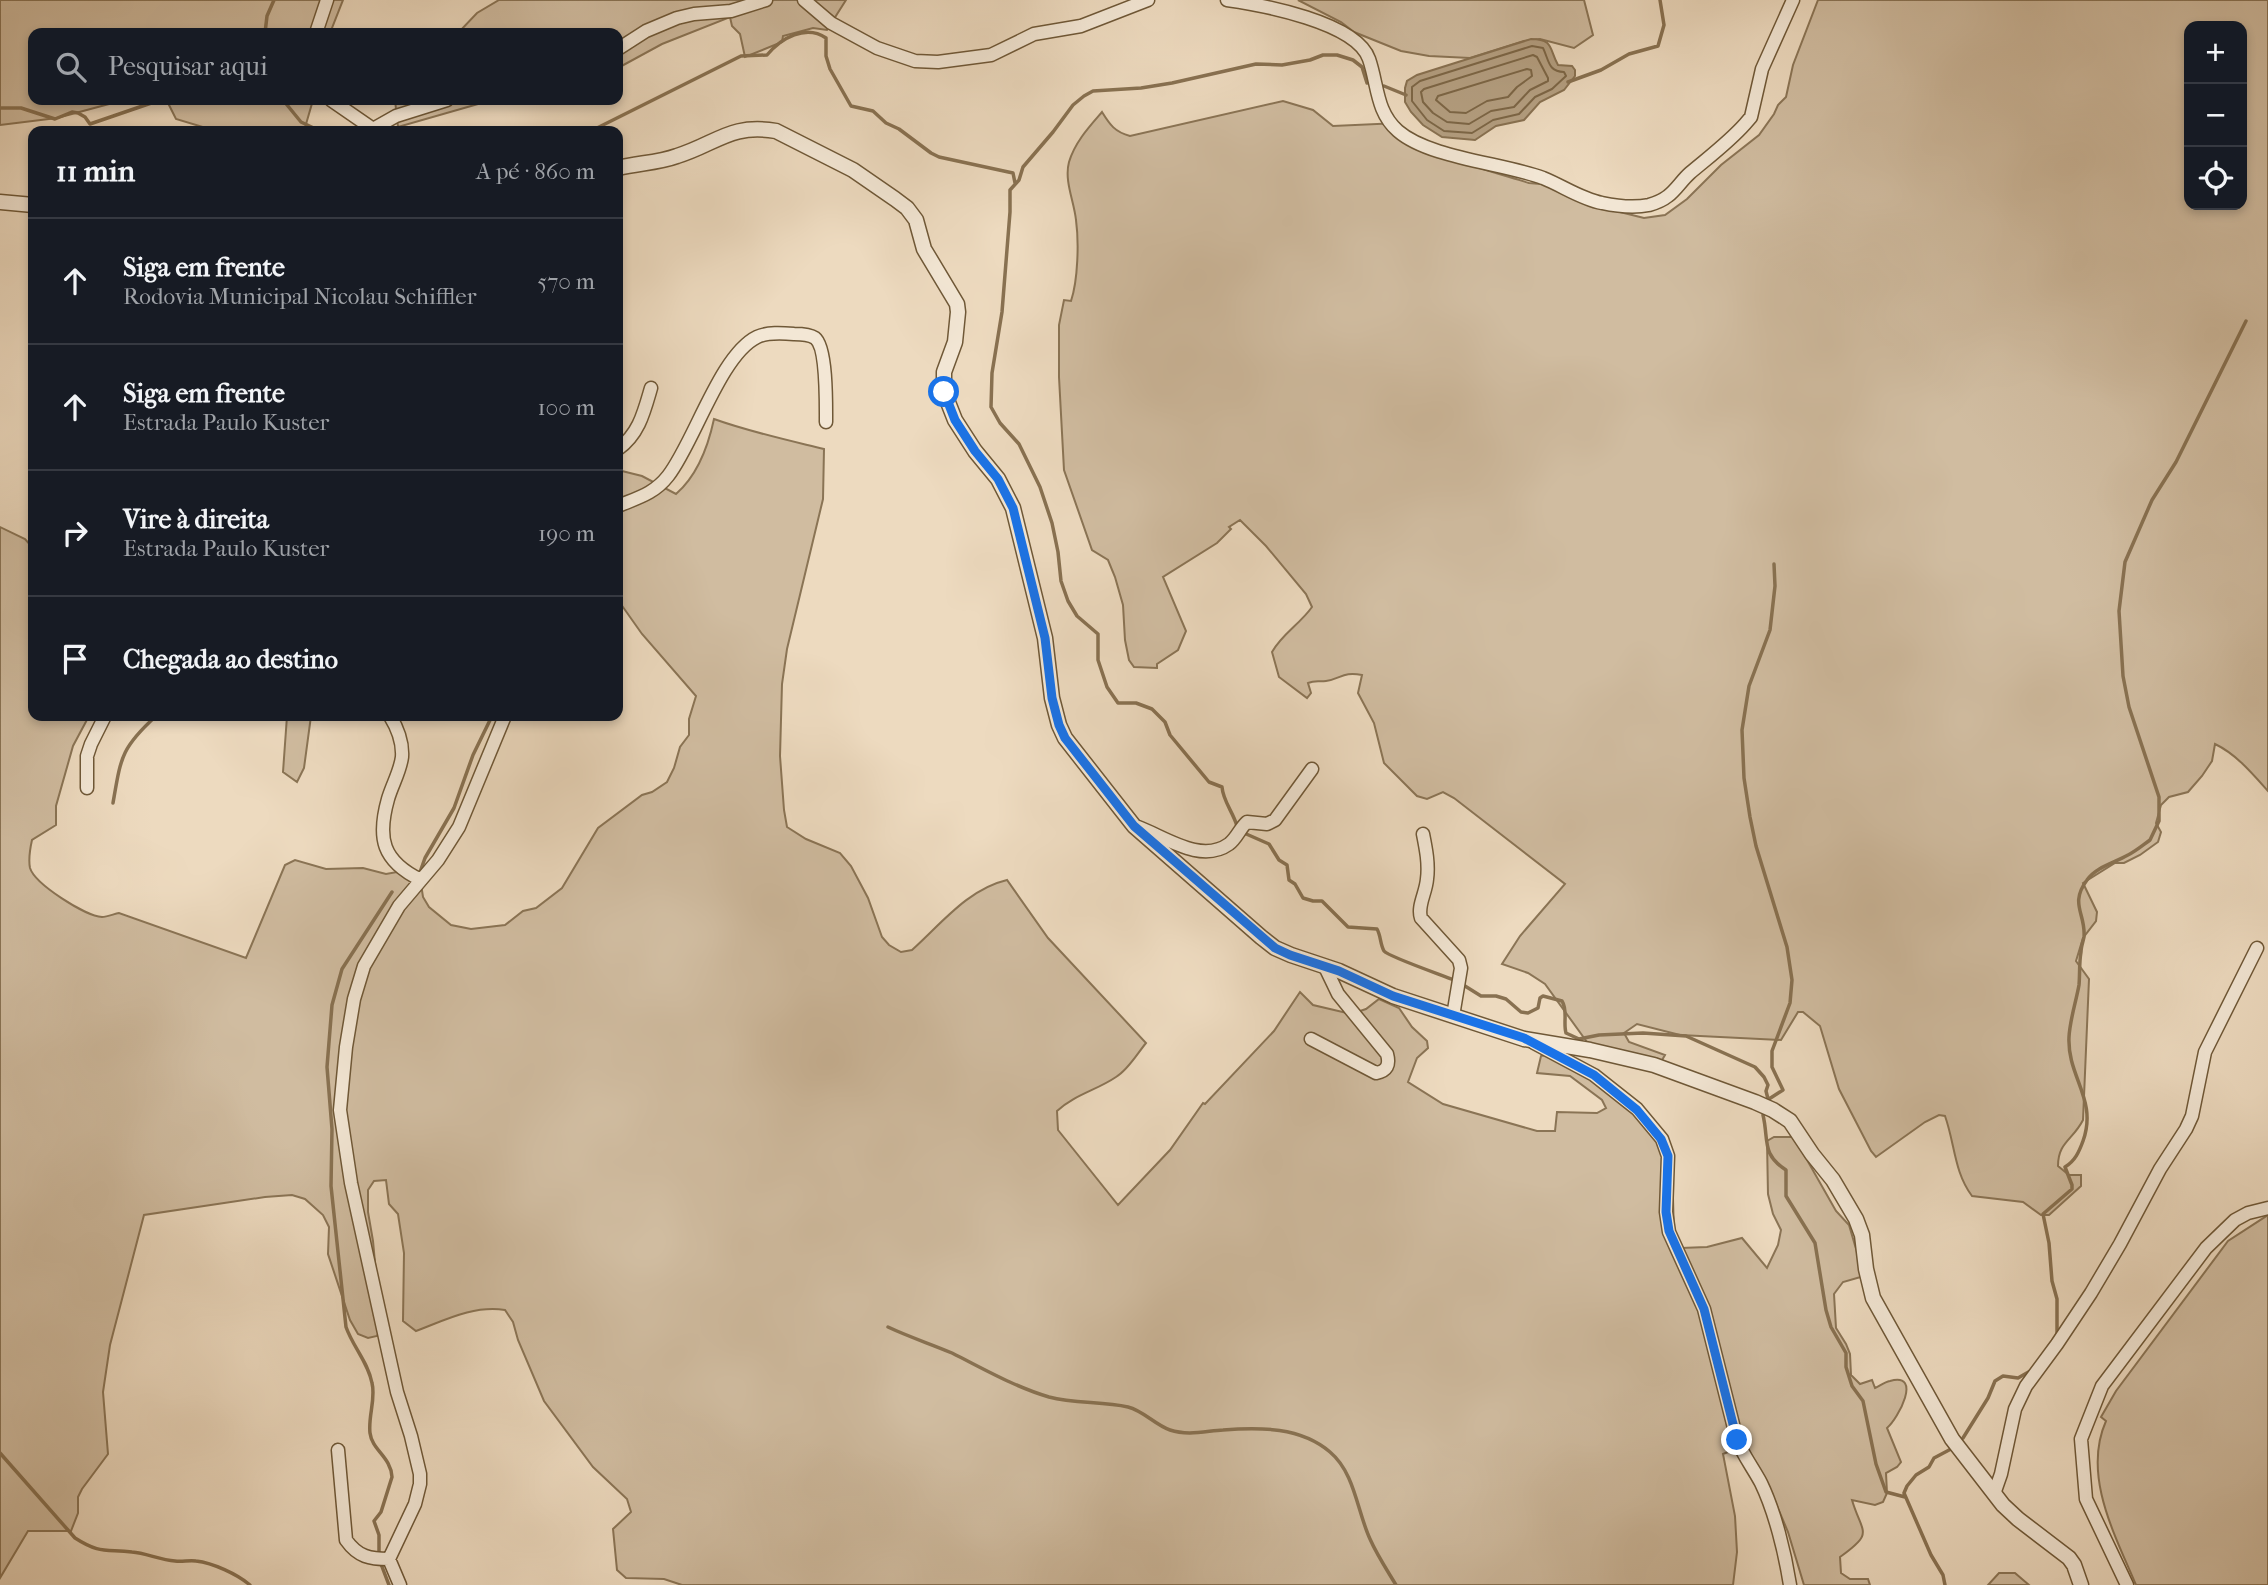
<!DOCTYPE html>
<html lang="pt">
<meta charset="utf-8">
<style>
body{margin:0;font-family:"IM FELL French Canon",serif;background:#242831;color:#f1f3f6}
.controls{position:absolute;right:21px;top:21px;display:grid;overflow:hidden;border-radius:14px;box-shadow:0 4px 10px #0003}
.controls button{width:63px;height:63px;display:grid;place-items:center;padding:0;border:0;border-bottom:2px solid #363941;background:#171b24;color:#f1f3f6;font:35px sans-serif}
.stop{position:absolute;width:21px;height:21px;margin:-16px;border:5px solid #1a73e8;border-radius:50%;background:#fff}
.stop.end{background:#1a73e8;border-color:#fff;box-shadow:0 2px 7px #0008}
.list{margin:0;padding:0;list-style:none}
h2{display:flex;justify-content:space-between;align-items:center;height:91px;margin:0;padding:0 28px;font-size:30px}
h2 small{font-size:23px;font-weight:400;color:#9ea1a6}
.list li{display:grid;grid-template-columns:46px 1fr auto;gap:21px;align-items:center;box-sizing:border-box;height:126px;padding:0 28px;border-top:2px solid #363941}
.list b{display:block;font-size:26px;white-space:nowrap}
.list p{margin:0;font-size:23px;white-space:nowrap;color:#9ea1a6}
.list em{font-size:23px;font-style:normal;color:#9ea1a6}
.icon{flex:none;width:38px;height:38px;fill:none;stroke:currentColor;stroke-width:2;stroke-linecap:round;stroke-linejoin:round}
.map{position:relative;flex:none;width:2268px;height:1585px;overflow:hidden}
.search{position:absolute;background:#171b24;box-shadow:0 4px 10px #0003;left:28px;top:28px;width:595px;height:77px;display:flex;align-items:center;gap:18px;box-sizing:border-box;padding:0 24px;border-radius:14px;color:#9ea1a6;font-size:26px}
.panel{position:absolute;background:#171b24;box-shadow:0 4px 10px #0003;left:28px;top:126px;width:595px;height:595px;border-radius:14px}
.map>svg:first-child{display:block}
.green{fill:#d0bca0;stroke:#8a7455;stroke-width:2;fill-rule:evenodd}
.water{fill:#b49f81;stroke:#887151;stroke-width:2}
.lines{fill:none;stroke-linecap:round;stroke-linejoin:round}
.shore{stroke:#7c6646;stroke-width:2}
.stream{stroke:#887151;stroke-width:3.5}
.minor-casing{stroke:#6f5837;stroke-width:15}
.tertiary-casing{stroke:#6f5837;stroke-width:17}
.minor{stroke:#f3e7d5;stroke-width:12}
.tertiary{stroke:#f3e7d5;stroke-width:14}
.route{stroke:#1a73e8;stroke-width:9}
</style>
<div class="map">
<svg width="2268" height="1585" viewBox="0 0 2268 1585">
<rect width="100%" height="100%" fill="#eddabf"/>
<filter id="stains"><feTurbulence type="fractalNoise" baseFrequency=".00286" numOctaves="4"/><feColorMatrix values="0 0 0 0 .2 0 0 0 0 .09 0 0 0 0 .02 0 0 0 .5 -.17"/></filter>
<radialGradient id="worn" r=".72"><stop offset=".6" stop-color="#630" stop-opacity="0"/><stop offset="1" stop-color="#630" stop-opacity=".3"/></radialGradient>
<path class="green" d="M0 0H343L330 33H33V100H124L57 118 0 125Z
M499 0H846L827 30 813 28 783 36 782 42 745 57 740 34 732 26 730 17 662 44 618 68V33H458L477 13Z
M1298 0H1584L1593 35 1574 48 1540 39 1524 41 1470 58 1429 56 1401 51 1354 32 1341 22Z
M1818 0H2268V791C2252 773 2236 754 2215 744L2212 761 2202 776 2188 792 2169 797 2161 805 2156 823 2161 832 2158 842 2140 855 2124 863H2115L2083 883 2097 912 2096 921 2083 938 2076 961 2089 979 2083 1120C2073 1140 2058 1142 2058 1166L2069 1175H2081V1186L2049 1215H2041L2023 1202 1972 1196C1954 1172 1955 1144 1945 1116L1939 1115 1925 1122 1876 1157 1871 1151 1839 1089 1820 1026 1803 1012H1798L1781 1040 1680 1035 1637 1024 1624 1033 1629 1042 1665 1055 1655 1072 1587 1042 1545 984 1528 973 1502 964 1520 936 1565 884 1454 798 1443 792 1427 799 1417 796 1384 763 1374 723 1358 693 1362 675C1343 671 1341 679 1326 681 1319 682 1315 680 1308 683L1311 693 1307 698 1279 677 1272 652C1282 634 1300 624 1312 607L1306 594 1266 546 1240 520 1229 527 1231 529 1217 543 1163 577 1186 631 1178 650 1157 664V668L1134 667 1129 660 1125 640 1123 605 1115 577 1108 560 1092 550 1064 470 1059 377V325L1064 300 1071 301C1078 280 1079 242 1076 220 1074 201 1064 181 1069 162 1075 142 1089 127 1102 112 1110 125 1115 132 1130 136L1283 101 1313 110 1333 126 1399 123C1415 154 1495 172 1529 183L1540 184 1549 179 1620 212 1644 218 1665 215 1687 199 1721 165 1759 135 1774 114 1778 105 1786 97 1793 65ZM2189 26H2242V205H2189Z
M156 100H313L304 131H216L176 119 167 101Z
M395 100H492L398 127Z
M714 419C750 432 787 440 824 449L823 499 787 649 782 684 780 756 784 810 787 827 806 839 840 853 851 866 868 898 882 937 889 945 901 952 912 950C941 924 968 889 1007 880L1048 938 1146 1043C1137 1054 1128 1070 1116 1077 1097 1090 1074 1095 1057 1111L1058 1130 1118 1205 1170 1150 1203 1103 1205 1104 1274 1031 1300 992 1313 1005 1351 1014 1366 1009 1379 999 1399 1008 1412 1027 1427 1041 1428 1048 1417 1058 1408 1082 1443 1104 1537 1131H1555L1557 1112 1597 1113 1606 1108 1602 1100 1570 1076 1537 1073 1541 1056 1550 1054 1639 1110 1672 1164 1674 1233 1681 1248 1707 1247 1742 1238 1767 1268 1778 1245 1781 1230 1773 1214 1768 1194 1767 1141 1774 1137H1794L1836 1211 1849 1225 1864 1276 1843 1282 1834 1294 1836 1328 1846 1344 1850 1354 1851 1375 1860 1384 1872 1380 1875 1388C1880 1386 1884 1382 1890 1381 1923 1372 1898 1419 1887 1428L1901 1462 1897 1467 1886 1473 1887 1493 1883 1502 1875 1505 1852 1500C1862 1534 1875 1532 1840 1557L1841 1573 1850 1579H1868L1870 1585H1804L1788 1532 1772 1494 1736 1449 1723 1454 1735 1516 1737 1552 1733 1585H682L664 1579 626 1578 617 1570 613 1529 631 1512 627 1499 593 1467 544 1401 518 1340 513 1322 505 1310C474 1305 445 1320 416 1331L403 1321 404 1253 398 1214 389 1204 386 1180 374 1181 368 1190V1212L373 1241 381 1328 377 1336 368 1338 358 1334 350 1320 328 1254 329 1227 323 1215 305 1199 292 1195 265 1197 144 1215 110 1345 103 1392 108 1454 82 1489 78 1497V1513L71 1531H28L0 1578V527L25 539 33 548V716H89L73 746 56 806V825L32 840C30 849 28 858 30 868 35 884 85 916 102 917 107 917 114 914 119 913L246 958 285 865 295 860 326 869 363 868 386 874 397 872 421 884 423 897 429 907 451 925 471 929 505 925 523 911 536 908 562 888 598 828 642 795 652 792 667 782 674 768 680 747 689 735V719L696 696 642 634 618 600V470L642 476 676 494C698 475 708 447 714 419Z
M287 716H311L304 768 297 782 283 772Z
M2268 1215V1585H2136C2115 1535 2082 1475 2106 1421L2101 1417 2116 1391 2228 1241Z
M1999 1573H2015L2029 1585H1988Z"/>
<path class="water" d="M1531 39C1554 39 1549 49 1558 65L1572 66 1575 70V76L1564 90 1540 102 1524 120 1496 126 1475 140 1442 137 1423 125 1411 112 1405 102V88L1407 81 1417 75Z"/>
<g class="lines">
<path class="shore" d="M1532 46 1543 48C1549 60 1548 72 1564 72L1566 76 1552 89 1535 97 1519 114 1493 120 1472 133 1444 131 1427 120 1412 101V87L1420 81Z
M1533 55 1537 57 1548 78V81L1530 90 1514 107 1491 111 1469 124 1447 122 1433 113 1423 102 1421 92 1424 89Z
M1527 69 1531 70 1532 76 1517 87 1508 97 1487 101 1466 113 1450 112 1436 100 1438 96Z"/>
<path class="stream" d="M265 33 267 16 274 0
M1568 82 1601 70 1629 54 1658 46 1664 25 1660 0
M1384 86 1406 95
M283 100 301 122 320 131
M0 108H21L55 119 72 112 78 113 85 117 90 124 160 100
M591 131 741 56 767 55C781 38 806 24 826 38V56L830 69 851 106 873 111 886 123 899 129 931 153 939 157 1013 173 1015 183
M113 803C121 757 121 748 156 716
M1237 826C1233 812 1223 801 1222 787L1209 782 1170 735 1165 722 1152 709 1136 703H1118L1107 687 1098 660V634L1077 616 1068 601 1061 581 1058 552 1052 523 1040 487 1019 444 1000 423 991 407 992 373 1002 312 1010 212V190L1019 180 1023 167 1053 132 1073 105 1084 96 1093 91 1141 88 1172 83 1256 64 1282 65 1310 60 1323 55H1337L1353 60 1362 67 1367 83
M1244 833 1269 844 1279 860 1287 865 1289 880 1295 884 1303 898 1313 901H1322L1348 927 1377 929C1381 936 1380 944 1384 951 1389 957 1442 975 1454 980
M419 875 425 858 454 808 473 755 492 716
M1465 986 1481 996H1496L1506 999 1521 1012 1528 1013 1538 1008 1540 998 1543 996 1562 1001C1568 1010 1563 1023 1566 1033L1579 1039 1599 1035 1643 1033 1686 1036 1755 1067 1764 1077 1768 1085 1766 1091 1768 1099
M1769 1099 1783 1090 1772 1067V1051L1790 1003 1792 980 1787 947 1756 846 1750 817 1744 778 1742 730 1749 686 1770 630 1775 586 1774 564
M1763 1115C1769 1140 1761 1154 1786 1170V1196L1815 1243 1826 1310 1831 1327 1846 1353V1367L1852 1386 1863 1401 1876 1464 1886 1492 1905 1497
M888 1327C909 1337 931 1344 952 1353 984 1369 1015 1387 1049 1397 1075 1404 1102 1401 1128 1407 1144 1411 1155 1425 1170 1430 1188 1436 1206 1431 1223 1430 1260 1427 1301 1427 1330 1452 1355 1473 1357 1511 1370 1539 1377 1555 1387 1570 1396 1585
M2057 1336V1299L2052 1281 2049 1243 2043 1214 2072 1189V1185L2065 1167C2075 1161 2079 1152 2083 1141 2098 1099 2067 1077 2069 1037 2070 1019 2076 1002 2079 985 2080 974 2079 963 2081 952 2081 947 2083 942 2084 937 2086 914 2069 904 2087 880 2096 867 2114 863 2128 855 2136 851 2143 845 2150 840L2159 821V797L2129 707 2123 676 2119 611 2125 562 2152 500 2176 462 2246 321
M1963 1438 1988 1398 1995 1381 2003 1376 2018 1378 2032 1370
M0 1453 75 1538C100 1554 105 1549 132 1552 146 1553 160 1560 175 1561 182 1562 189 1560 196 1561 213 1563 237 1574 250 1585
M379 1555V1535L374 1521 381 1512 392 1477C391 1457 372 1450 370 1433 368 1416 376 1399 372 1383 368 1362 353 1347 346 1327L331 1186 332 1129 327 1067 332 1005 342 969 392 892
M381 1564 389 1585
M1945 1585 1943 1575 1931 1555 1904 1493 1907 1486 1916 1475 1929 1467 1934 1458 1951 1449"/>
<defs>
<path id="minor" d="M804 0 831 23 877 48 915 61 938 62 991 55 1034 34 1081 26 1148 0
M1227 0C1262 5 1356 22 1369 59 1378 85 1376 112 1398 131 1429 158 1502 163 1543 178 1563 186 1581 199 1602 203 1616 206 1635 208 1649 205 1656 203 1663 200 1668 196 1676 190 1682 180 1690 173 1709 157 1729 142 1745 124L1751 117 1762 69 1793 0
M316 33 327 0
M618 49 646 31 677 18 694 14 731 11 766 0
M331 100 373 129 396 116 447 100
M618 449C639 434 644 412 651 388
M618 506C637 498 654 494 668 476 694 443 720 355 757 337 767 332 782 333 794 334 800 334 809 334 815 338 827 347 826 407 826 422
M390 716C398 729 403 742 402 757 400 772 392 785 388 799 377 838 382 861 421 880
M87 788V756L91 744 105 716
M1138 827C1165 837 1201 864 1229 844 1237 838 1240 828 1247 822L1267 824 1275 820 1312 769
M1423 834C1426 849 1429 864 1427 879 1426 893 1417 906 1421 918L1459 960 1461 968 1453 1016
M1311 1039 1376 1073C1387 1071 1390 1065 1387 1054L1338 994 1325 967
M1534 1043 1594 1075 1637 1109 1662 1139 1668 1156 1666 1212 1669 1232 1704 1309 1737 1440C1743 1455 1753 1468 1761 1483 1775 1512 1785 1553 1790 1585
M338 1450 346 1540C358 1557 370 1559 389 1559
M1994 1494 2001 1474 2015 1409 2026 1386 2057 1344 2091 1293 2120 1244 2160 1169 2186 1129 2192 1116 2205 1052 2257 948
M400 1585 389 1559 415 1504 420 1484V1474L411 1436 397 1392 351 1183 340 1110 346 1047 354 999 364 966 399 906 438 860 459 827 505 716
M2127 1585 2086 1499 2081 1439 2102 1386 2206 1248 2235 1220 2248 1213 2268 1208"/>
<path id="tertiary" d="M618 168C638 163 658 163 677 156 716 144 731 123 776 131L853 170 895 199 907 208 916 220 924 249 957 304 958 312 955 342 944 372V392L955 420 975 451 998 479 1013 508 1045 638 1052 698 1059 725 1065 738 1134 826 1261 937 1275 948 1291 955 1339 971 1393 996 1524 1039 1590 1050 1654 1065 1755 1102 1773 1110 1790 1121 1812 1154 1833 1180 1856 1219 1862 1235 1866 1269 1873 1298 1952 1439 2003 1505 2018 1519 2069 1558 2074 1565 2081 1585
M0 202 33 205"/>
</defs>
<use href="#minor" class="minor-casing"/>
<use href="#tertiary" class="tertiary-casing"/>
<use href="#minor" class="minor"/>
<use href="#tertiary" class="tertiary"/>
</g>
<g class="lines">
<path class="route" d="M944 392 955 420 975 451 998 479 1013 508 1045 638 1052 698 1059 725 1065 738 1134 826 1275 948 1290 955 1339 971 1393 996 1524 1038 1594 1075 1637 1110 1661 1139 1668 1156 1666 1212 1669 1231 1704 1309 1737 1440"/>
</g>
<rect width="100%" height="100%" filter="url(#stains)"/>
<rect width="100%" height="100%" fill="url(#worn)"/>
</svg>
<div class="controls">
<button>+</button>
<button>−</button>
<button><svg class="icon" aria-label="locate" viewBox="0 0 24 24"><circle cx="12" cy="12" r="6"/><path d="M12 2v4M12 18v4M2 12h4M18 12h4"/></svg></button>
</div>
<div class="stop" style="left:944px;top:392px"></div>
<div class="stop end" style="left:1737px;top:1440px"></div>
<div class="search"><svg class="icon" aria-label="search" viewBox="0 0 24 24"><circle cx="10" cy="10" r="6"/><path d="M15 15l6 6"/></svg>Pesquisar aqui</div>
<section class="panel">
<h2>11 min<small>A pé · 860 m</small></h2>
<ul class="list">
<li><svg class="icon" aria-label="ahead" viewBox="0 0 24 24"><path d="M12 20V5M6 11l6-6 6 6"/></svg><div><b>Siga em frente</b><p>Rodovia Municipal Nicolau Schiffler</p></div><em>570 m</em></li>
<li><svg class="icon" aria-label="ahead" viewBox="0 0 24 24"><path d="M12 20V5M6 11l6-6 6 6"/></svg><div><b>Siga em frente</b><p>Estrada Paulo Kuster</p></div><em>100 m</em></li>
<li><svg class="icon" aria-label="right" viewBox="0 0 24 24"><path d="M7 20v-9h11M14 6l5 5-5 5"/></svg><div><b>Vire à direita</b><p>Estrada Paulo Kuster</p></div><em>190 m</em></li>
<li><svg class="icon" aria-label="arrive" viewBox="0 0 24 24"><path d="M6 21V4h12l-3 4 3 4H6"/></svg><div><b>Chegada ao destino</b></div></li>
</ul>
</section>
</div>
